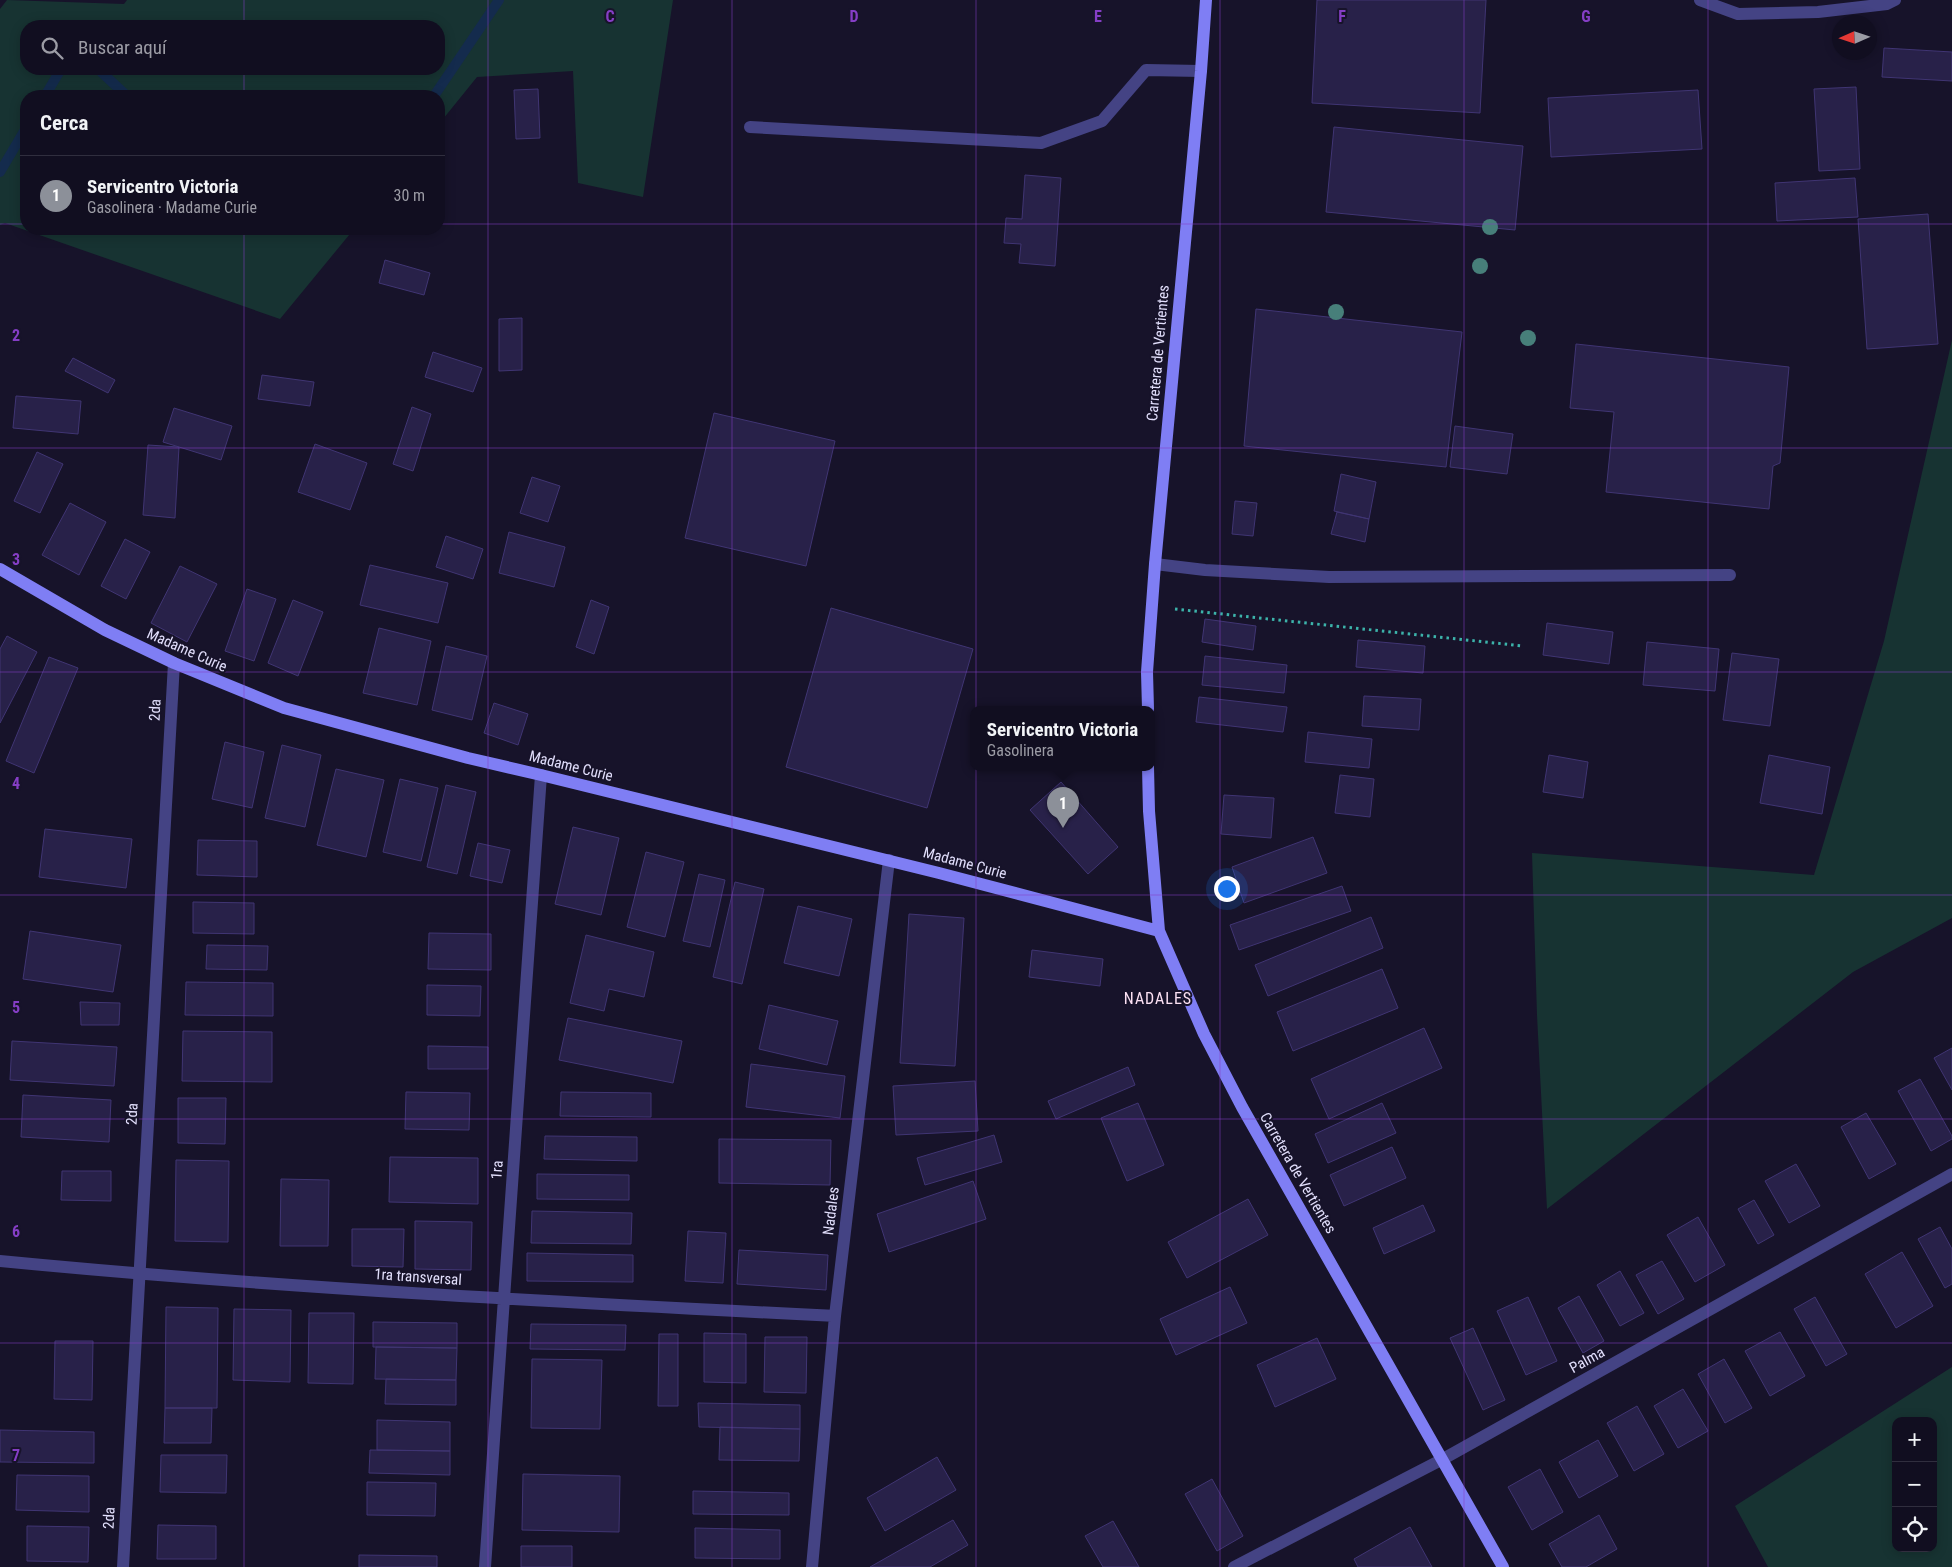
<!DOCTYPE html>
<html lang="es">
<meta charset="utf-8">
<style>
body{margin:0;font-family:"Roboto Condensed",sans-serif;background:#1a1729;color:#f1f3f6}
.controls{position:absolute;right:15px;bottom:15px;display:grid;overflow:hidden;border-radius:10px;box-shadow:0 2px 12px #0003}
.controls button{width:45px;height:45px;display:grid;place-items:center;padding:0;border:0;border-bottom:1px solid #302e3e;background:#110e20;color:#f1f3f6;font:25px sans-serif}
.compass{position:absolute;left:1832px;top:15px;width:45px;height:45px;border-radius:50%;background:#110e20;box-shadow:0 2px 12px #0003;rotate:267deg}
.you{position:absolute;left:1226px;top:888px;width:18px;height:18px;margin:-12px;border:4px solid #fff;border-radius:50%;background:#1a73e8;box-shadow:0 0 0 8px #1a73e833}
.badge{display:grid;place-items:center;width:32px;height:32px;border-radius:50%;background:#8c9099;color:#fff;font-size:16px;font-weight:700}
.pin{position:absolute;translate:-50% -41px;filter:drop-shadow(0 1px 2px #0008)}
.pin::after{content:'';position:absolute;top:26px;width:18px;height:15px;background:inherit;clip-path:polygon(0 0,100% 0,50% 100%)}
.popup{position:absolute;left:970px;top:706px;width:185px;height:65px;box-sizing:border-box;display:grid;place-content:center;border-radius:10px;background:#110e20;filter:drop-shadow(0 1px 4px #0005);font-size:16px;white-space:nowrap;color:#9c9ca5}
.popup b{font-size:19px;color:#f1f3f6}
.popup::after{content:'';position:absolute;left:50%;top:100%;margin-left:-10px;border:10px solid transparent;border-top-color:#110e20}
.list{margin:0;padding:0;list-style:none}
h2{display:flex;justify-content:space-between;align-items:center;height:65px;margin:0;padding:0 20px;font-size:21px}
h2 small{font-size:16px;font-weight:400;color:#9c9ca5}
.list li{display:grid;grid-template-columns:32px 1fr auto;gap:15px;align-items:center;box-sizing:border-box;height:80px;padding:0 20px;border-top:1px solid #302e3e}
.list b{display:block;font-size:19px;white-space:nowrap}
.list p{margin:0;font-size:16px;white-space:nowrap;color:#9c9ca5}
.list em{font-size:16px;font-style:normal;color:#9c9ca5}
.icon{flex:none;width:28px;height:28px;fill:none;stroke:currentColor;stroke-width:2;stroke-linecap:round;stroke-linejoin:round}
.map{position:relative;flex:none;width:1952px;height:1567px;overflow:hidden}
.search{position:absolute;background:#110e20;box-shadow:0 2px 12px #0003;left:20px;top:20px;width:425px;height:55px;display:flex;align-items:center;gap:12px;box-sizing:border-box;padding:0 18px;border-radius:20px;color:#9c9ca5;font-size:19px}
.panel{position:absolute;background:#110e20;box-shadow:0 2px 12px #0003;left:20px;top:90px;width:425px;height:145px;border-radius:20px}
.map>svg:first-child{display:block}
.green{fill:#173332;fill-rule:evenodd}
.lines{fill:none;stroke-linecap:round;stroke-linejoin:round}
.stream{stroke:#142b4d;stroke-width:10}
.building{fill:#282149;stroke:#403573}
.path{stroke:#3cb3aa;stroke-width:3;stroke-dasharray:2.5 4;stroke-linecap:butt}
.lane{stroke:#444384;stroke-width:12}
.street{stroke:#444384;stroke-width:12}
.secondary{stroke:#7f7ef4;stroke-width:12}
.tree{fill:#477f7a}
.grid{fill:none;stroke:#853ec5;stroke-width:1;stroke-opacity:0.55}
.labels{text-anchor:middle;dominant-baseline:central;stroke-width:4;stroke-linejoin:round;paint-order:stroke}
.street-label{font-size:15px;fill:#e2dffc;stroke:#17132a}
.neighbourhood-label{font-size:16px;letter-spacing:1px;fill:#fce1f3;stroke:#17132a}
.grid-label{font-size:16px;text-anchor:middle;font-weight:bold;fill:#853ec5;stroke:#17132a;stroke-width:4;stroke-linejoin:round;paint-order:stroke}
</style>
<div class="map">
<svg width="1952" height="1567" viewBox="0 0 1952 1567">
<rect width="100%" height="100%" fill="#17132a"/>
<path class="green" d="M7 0 124 4 127 0H673L643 197 578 183 573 71 477 77 439 124V96H26V229H354L280 319 5 223 0 225V9ZM26 26H439V69H26Z
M1952 340V918L1853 972 1547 1209 1537 1015 1532 853 1814 875 1884 641Z
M1952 1367V1567H1768L1735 1506ZM1896 1421H1933V1548H1896Z"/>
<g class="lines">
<path class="stream" d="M98 69 127 96
M45 96 61 69
M434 96 499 0
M0 172 26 128"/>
</g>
<path class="building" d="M1317 0H1486L1480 113 1312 103Z
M1884 48 1952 52V81L1882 77Z
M1856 87 1860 169 1819 171 1814 89Z
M538 89 540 138 516 139 514 90Z
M1698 90 1702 149 1551 157 1548 98Z
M1334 127 1523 146 1515 230 1326 212Z
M1025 175 1061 178 1055 266 1019 263 1021 244 1004 243 1006 218 1022 219Z
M1855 178 1858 217 1777 221 1775 183Z
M1928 214 1938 344 1867 349 1858 219Z
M385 260 430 273 424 295 379 283Z
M1256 309 1462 332 1446 467 1244 446Z
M522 318V370L499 371V319Z
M1576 344 1789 367 1780 463 1773 466 1769 509 1606 492 1614 412 1570 408Z
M433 352 482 368 473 392 425 377Z
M73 358 115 380 108 393 65 371Z
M262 375 314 382 310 406 258 399Z
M16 396 81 401 78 434 13 428Z
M412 407 431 414 413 471 393 464Z
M174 408 232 426 221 460 163 442Z
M714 413 835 441 806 566 685 538Z
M1455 426 1513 434 1507 474 1450 467Z
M315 444 367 463 350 510 298 492Z
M148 445 179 447 175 518 143 515Z
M37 452 63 464 40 513 14 501Z
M1341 474 1376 482 1369 519 1334 511Z
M532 477 560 486 548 522 520 513Z
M1235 501 1257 503 1253 536 1232 534Z
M70 503 106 522 79 575 42 555Z
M1337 512 1369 519 1365 542 1331 534Z
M509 532 565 547 554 587 499 573Z
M446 536 483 549 473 579 436 567Z
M125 539 150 552 126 599 101 586Z
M370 565 448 583 438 623 360 605Z
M180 566 217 584 187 642 151 623Z
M247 589 276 599 254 661 225 651Z
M293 600 323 612 298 676 268 663Z
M591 600 609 607 594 654 576 647Z
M831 608 973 649 927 808 786 767Z
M1205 619 1256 626 1253 650 1202 642Z
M1547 623 1613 632 1609 664 1543 655Z
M379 628 431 641 417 705 363 693Z
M7 636 37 652 0 723V649Z
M1358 640 1425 646 1423 673 1356 667Z
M1647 642 1719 649 1715 691 1643 685Z
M446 646 487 656 472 720 432 710Z
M1732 653 1779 659 1770 726 1723 720Z
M1205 656 1287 665 1284 693 1202 685Z
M49 657 78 668 34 773 6 761Z
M1364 696 1421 699 1419 730 1362 726Z
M1199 697 1287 707 1283 732 1196 722Z
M494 703 528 714 518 745 484 733Z
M1308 732 1372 739 1369 768 1305 762Z
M225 742 264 752 252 808 212 799Z
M282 745 321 755 305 827 265 818Z
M1549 755 1588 762 1583 798 1543 792Z
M1769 755 1830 767 1822 814 1760 803Z
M336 769 384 780 366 857 317 845Z
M1340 775 1374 779 1370 817 1335 813Z
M400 779 438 788 421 861 383 852Z
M1061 782 1118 847 1088 874 1030 810Z
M446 785 476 792 457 874 427 867Z
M1224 795 1274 798 1271 838 1221 834Z
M573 827 619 838 601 915 555 904Z
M45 829 132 839 126 888 39 877Z
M1313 837 1327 873 1244 903 1232 867Z
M198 840 257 841V877L197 875Z
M478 843 510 850 502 883 470 876Z
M646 852 684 862 665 937 627 927Z
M699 874 725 880 710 947 683 941Z
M735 882 764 889 742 984 713 977Z
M1342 886 1351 911 1239 950 1230 925Z
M193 902 254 903V934L193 933Z
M798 906 852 919 839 976 784 963Z
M909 914 964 918 955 1066 900 1063Z
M1371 917 1383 948 1268 996 1255 965Z
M30 931 121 945 113 992 23 979Z
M429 933 491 934V970L428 969Z
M586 935 654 952 644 997 609 989 604 1011 570 1003Z
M207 945 268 946 267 970 206 969Z
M1032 950 1103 959 1100 986 1029 977Z
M1382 969 1398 1008 1293 1051 1277 1012Z
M186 982 273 983V1016L185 1015Z
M427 985 481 986 480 1016 427 1015Z
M80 1002 120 1003 119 1025H81Z
M769 1005 838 1021 827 1065 759 1049Z
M568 1018 682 1041 673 1083 559 1060Z
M1424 1028 1442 1068 1329 1119 1311 1079Z
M183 1031 272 1032V1082L182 1081Z
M12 1041 117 1047 114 1086 10 1080Z
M428 1046 488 1047V1069H428Z
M1952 1048V1090L1934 1058Z
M751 1064 845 1076 840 1118 746 1107Z
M1128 1067 1135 1085 1056 1119 1048 1101Z
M1920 1079 1952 1136V1139L1931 1151 1898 1091Z
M975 1081 978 1131 896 1135 893 1086Z
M406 1092 470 1093 469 1130 405 1129Z
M561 1092 651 1093V1117L560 1116Z
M23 1095 111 1100 109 1142 21 1137Z
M178 1098H226L225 1144 178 1143Z
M1138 1103 1164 1165 1127 1181 1101 1118Z
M1382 1103 1396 1133 1328 1163 1315 1134Z
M1866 1113 1896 1164 1869 1179 1841 1127Z
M994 1135 1002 1162 925 1185 917 1158Z
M545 1136 637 1137V1161L544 1159Z
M719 1139 831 1140 830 1185 719 1183Z
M1392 1147 1406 1178 1344 1206 1330 1175Z
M390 1157 478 1158V1204L389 1202Z
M176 1160 229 1161 228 1242 175 1241Z
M1796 1164 1820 1206 1789 1223 1765 1181Z
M62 1171H111V1201L61 1200Z
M537 1174 629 1175V1200L537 1199Z
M281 1179 329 1180 328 1246H280Z
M973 1181 986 1219 889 1252 877 1214Z
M1248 1199 1268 1235 1187 1278 1168 1242Z
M1754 1200 1774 1235 1758 1244 1738 1209Z
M1423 1205 1435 1231 1384 1254 1373 1228Z
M532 1211 632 1213 631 1244 531 1243Z
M1698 1217 1725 1265 1695 1282 1667 1235Z
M415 1221 472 1222 471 1270 415 1269Z
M1940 1227 1952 1249V1284L1945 1288 1918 1239Z
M352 1229H404L403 1267 352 1266Z
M688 1231 726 1233 723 1283 685 1281Z
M739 1250 828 1255 826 1290 737 1284Z
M1902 1252 1933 1306 1896 1328 1865 1274Z
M527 1253 633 1255V1282L527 1281Z
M1662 1261 1684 1299 1658 1314 1636 1275Z
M1620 1271 1644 1313 1620 1326 1597 1285Z
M1230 1287 1247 1323 1176 1355 1160 1319Z
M1579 1296 1604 1341 1583 1353 1558 1308Z
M1528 1297 1557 1361 1526 1375 1497 1311Z
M1815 1297 1847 1354 1826 1366 1794 1309Z
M166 1307 218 1308 217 1408H165Z
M234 1309 291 1310 290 1382 233 1380Z
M309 1313H354L353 1384 308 1383Z
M373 1322 457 1323V1348L373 1347Z
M531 1324 626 1325 625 1350 530 1349Z
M1473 1328 1505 1400 1483 1410 1450 1338Z
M1780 1332 1805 1376 1770 1396 1745 1351Z
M704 1333 746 1334V1383L704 1382Z
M659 1334H678V1406H658Z
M765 1337H807L806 1393 764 1392Z
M1317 1338 1336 1379 1275 1407 1257 1365Z
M55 1341H93L92 1400 54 1399Z
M376 1347 457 1348 456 1380 375 1379Z
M532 1359 602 1360 600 1429 531 1428Z
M1724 1359 1752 1408 1725 1423 1698 1374Z
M386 1379 456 1380V1405L385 1404Z
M1683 1389 1708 1431 1678 1448 1654 1406Z
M698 1403 800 1405V1429L699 1427Z
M1637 1406 1664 1454 1634 1471 1607 1423Z
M165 1408H212L211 1443H164Z
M377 1420 450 1422V1451L377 1450Z
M720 1427 800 1429 799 1461 719 1460Z
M0 1430 94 1432V1463L0 1462Z
M1598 1440 1618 1476 1579 1498 1559 1462Z
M370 1450 450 1451V1475L369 1473Z
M161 1455H227L226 1493 160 1492Z
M937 1457 956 1490 885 1531 867 1498Z
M1540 1469 1563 1512 1532 1530 1508 1487Z
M523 1474 620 1476 619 1532 522 1530Z
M17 1475 89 1476V1512L16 1510Z
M1212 1479 1243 1536 1217 1551 1185 1494Z
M367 1482 436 1483 435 1516 367 1515Z
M693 1491 789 1493V1515L693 1514Z
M1599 1515 1617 1549 1586 1567H1562L1549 1544Z
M953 1520 968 1545 930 1567H870Z
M1113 1521 1139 1567H1103L1085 1536Z
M158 1525 216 1526V1559H157Z
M27 1526 89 1527 88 1562 27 1561Z
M1410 1527 1432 1567H1358L1354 1559Z
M695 1528 780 1530V1559L695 1558Z
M521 1546H572V1567H521Z
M359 1555 437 1556V1567H359Z"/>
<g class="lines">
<path class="path" d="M1175 609 1523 646"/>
<path class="lane" d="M750 127 1041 143 1102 121 1146 70 1201 71
M1155 564 1205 570 1329 577 1730 575"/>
<path class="street" d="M1700 0 1738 14 1818 12 1887 4 1895 0
M0 1261C278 1288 557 1302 835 1316
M123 1567 174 663
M485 1567 541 775
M812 1567 835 1316 889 860
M1234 1567 1443 1459 1952 1174"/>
<path class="secondary" d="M0 569 105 630 174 663 284 708 468 758 541 775 939 873 1159 931
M1148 709 1147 672 1155 564 1201 71 1206 0
M1148 767 1149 811 1159 931 1204 1034 1242 1107 1503 1567"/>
</g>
<g class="tree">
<circle cx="1490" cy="227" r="8"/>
<circle cx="1480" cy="266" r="8"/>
<circle cx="1336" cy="312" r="8"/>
<circle cx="1528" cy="338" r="8"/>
</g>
<path class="grid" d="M244 0V26M488 0V1567M732 0V1567M976 0V1567M1220 0V1567M1464 0V1567M1708 0V1567M244 69V96M0 224H26M439 224H1952M244 229V1567M0 448H1952M0 672H1952M0 895H1952M0 1119H1952M0 1343H1952"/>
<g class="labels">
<g class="street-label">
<text transform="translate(1158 353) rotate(-85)">Carretera de Vertientes</text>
<text transform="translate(187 650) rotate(24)">Madame Curie</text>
<text transform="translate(155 710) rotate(-87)">2da</text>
<text transform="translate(571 766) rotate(14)">Madame Curie</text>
<text transform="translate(965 863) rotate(15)">Madame Curie</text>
<text transform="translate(132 1114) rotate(-87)">2da</text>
<text transform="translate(497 1170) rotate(-86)">1ra</text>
<text transform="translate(1298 1173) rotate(60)">Carretera de Vertientes</text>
<text transform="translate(831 1211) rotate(-83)">Nadales</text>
<text transform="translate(418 1277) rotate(4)">1ra transversal</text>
<text transform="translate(1587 1360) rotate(-29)">Palma</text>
<text transform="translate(109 1518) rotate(-87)">2da</text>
</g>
<g class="neighbourhood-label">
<text x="1158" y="998">NADALES</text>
</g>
</g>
<g class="grid-label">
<text x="610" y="22">C</text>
<text x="854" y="22">D</text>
<text x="1098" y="22">E</text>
<text x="1342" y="22">F</text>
<text x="1586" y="22">G</text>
<text x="16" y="341">2</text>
<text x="16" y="565">3</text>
<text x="16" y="789">4</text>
<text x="16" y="1013">5</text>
<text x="16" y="1237">6</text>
<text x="16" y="1461">7</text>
</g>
</svg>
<div class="controls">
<button>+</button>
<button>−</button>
<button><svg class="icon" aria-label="locate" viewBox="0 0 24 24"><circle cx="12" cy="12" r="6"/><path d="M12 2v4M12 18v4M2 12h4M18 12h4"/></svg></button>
</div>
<svg class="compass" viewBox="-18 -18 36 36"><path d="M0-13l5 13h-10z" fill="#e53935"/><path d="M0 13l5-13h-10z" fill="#9c9ca5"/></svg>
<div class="you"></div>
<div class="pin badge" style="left:1063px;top:828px">1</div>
<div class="popup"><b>Servicentro Victoria</b>Gasolinera</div>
<div class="search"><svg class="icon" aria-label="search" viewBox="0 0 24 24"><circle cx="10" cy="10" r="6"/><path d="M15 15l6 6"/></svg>Buscar aquí</div>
<section class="panel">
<h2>Cerca<small></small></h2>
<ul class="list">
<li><span class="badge">1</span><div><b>Servicentro Victoria</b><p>Gasolinera · Madame Curie</p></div><em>30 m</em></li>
</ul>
</section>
</div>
